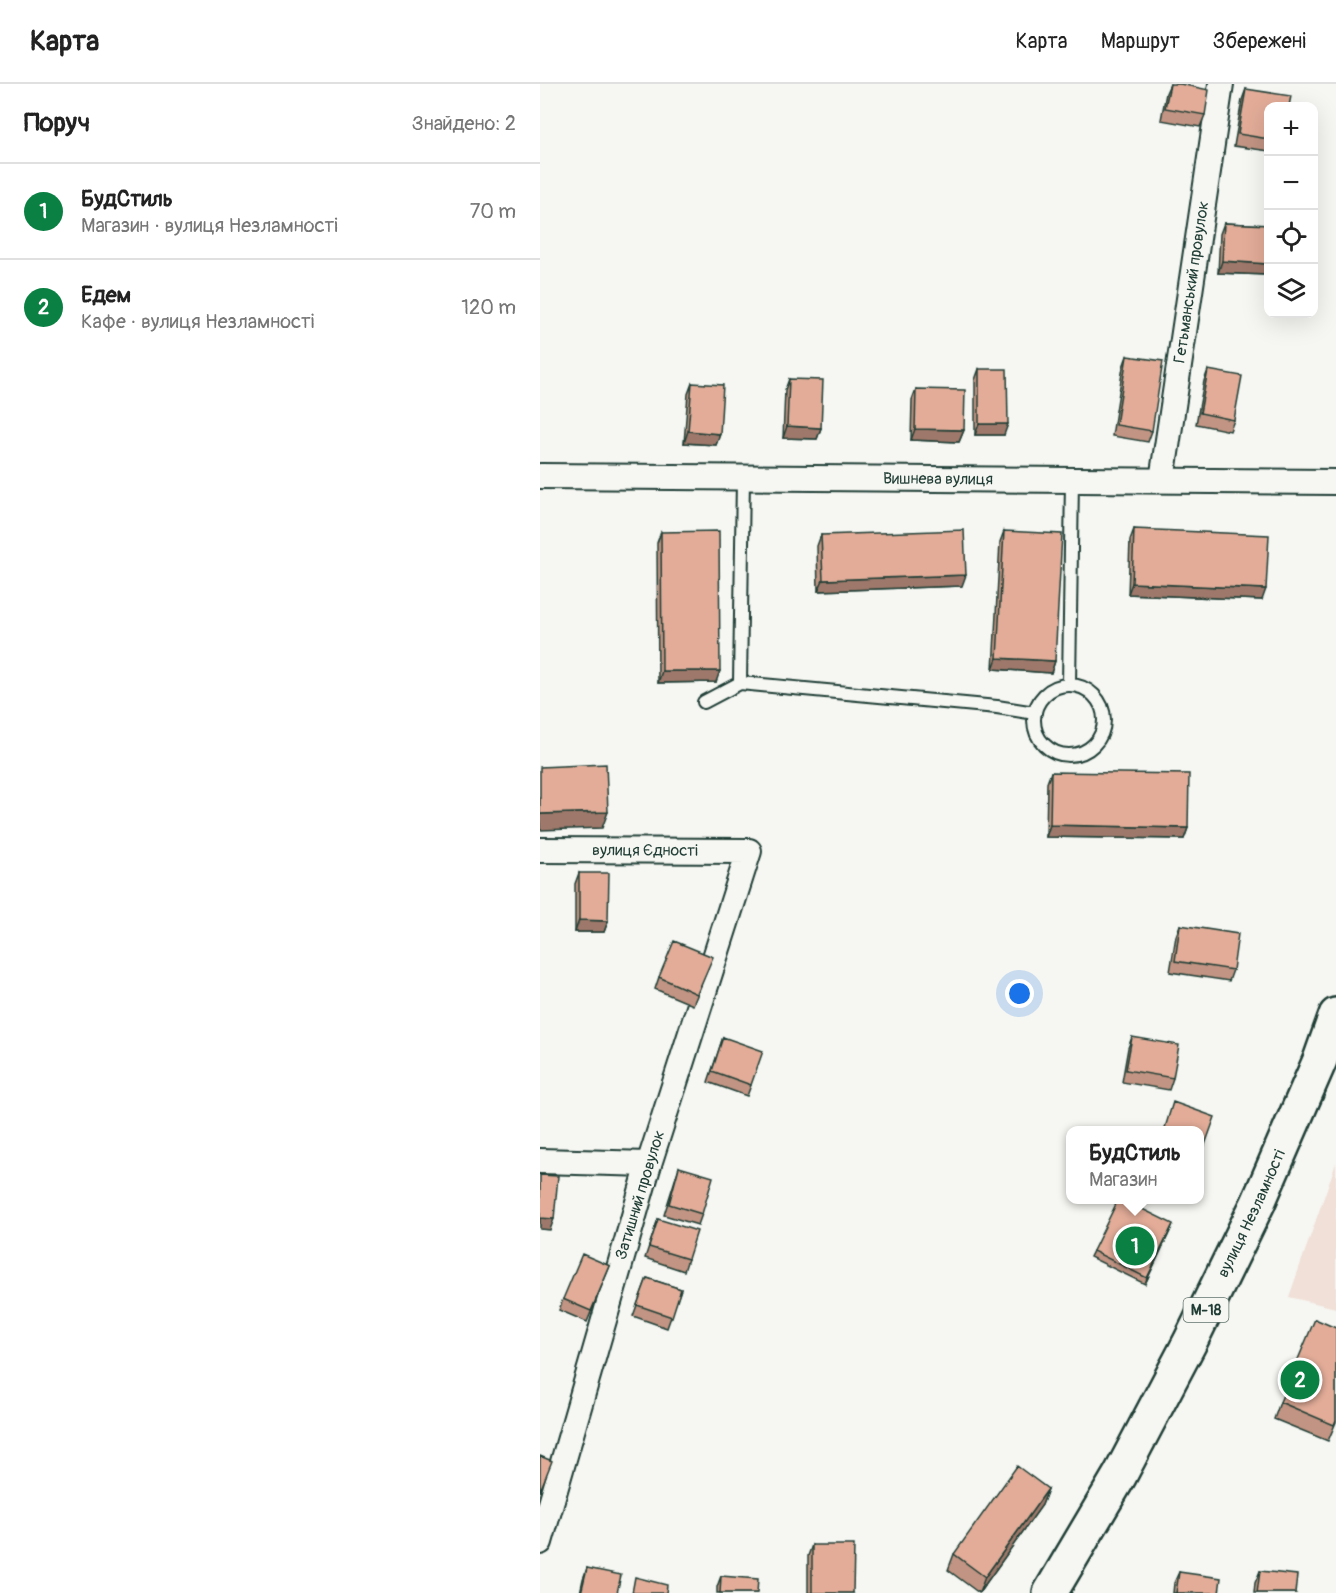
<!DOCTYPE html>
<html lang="uk">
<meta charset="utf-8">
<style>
body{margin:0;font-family:Pangolin,sans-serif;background:#f6f6f6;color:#222}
.controls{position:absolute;right:18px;top:18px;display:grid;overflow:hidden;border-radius:12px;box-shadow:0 6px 24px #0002}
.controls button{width:54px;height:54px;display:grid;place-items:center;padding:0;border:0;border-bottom:2px solid #e0e0e0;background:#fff;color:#222;font:30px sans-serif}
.you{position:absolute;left:480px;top:910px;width:21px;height:21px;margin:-15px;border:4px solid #fff;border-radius:50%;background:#1a73e8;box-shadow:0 0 0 9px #1a73e833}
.badge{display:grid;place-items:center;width:39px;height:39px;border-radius:50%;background:#0b8043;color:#fff;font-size:20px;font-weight:700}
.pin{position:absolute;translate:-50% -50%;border:3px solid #fff;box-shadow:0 2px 6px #0006}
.popup{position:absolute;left:526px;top:1042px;width:138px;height:78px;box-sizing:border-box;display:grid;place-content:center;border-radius:12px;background:#fff;filter:drop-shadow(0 2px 4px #0005);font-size:20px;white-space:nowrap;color:#767676}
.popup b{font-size:22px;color:#222}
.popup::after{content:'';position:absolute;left:50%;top:100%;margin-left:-12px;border:12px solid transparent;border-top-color:#fff}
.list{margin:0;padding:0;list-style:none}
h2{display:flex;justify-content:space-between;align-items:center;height:78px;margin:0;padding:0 24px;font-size:26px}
h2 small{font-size:20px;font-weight:400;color:#767676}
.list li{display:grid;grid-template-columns:39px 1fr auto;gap:18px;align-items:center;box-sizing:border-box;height:96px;padding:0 24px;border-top:2px solid #e0e0e0}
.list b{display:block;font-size:22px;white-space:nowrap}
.list p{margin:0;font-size:20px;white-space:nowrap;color:#767676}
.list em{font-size:20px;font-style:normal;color:#767676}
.icon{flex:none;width:33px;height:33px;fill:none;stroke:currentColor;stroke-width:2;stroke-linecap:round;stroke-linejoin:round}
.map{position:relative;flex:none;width:796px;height:1509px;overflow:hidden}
header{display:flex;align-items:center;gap:36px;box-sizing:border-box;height:84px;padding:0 30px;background:#fff;border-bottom:2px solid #e0e0e0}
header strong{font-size:28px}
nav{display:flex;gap:33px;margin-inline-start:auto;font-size:21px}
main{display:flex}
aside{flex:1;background:#fff}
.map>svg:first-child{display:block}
.built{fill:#f0e0d7}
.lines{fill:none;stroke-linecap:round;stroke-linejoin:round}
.lane-casing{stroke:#1f3d34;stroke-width:16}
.street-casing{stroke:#1f3d34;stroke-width:28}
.highway-casing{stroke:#1f3d34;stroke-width:38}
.lane{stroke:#f6f6f2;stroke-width:12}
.street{stroke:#f6f6f2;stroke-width:24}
.highway{stroke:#f6f6f2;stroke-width:33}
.wall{fill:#c29483;stroke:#1f3d34;stroke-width:1.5}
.shaded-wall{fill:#9e786a;stroke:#1f3d34;stroke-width:1.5}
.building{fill:#e2ac98;stroke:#1f3d34;stroke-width:1.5}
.labels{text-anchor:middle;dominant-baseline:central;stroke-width:4.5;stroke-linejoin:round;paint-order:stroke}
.shield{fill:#f6f6f2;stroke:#60746d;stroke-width:1.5}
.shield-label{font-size:15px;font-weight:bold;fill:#1f3d34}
.street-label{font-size:16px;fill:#1f3d34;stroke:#f6f6f2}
</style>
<header>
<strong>Карта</strong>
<nav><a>Карта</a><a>Маршрут</a><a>Збережені</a></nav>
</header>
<main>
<aside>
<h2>Поруч<small>Знайдено: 2</small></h2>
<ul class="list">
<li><span class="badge">1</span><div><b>БудСтиль</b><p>Магазин · вулиця Незламності</p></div><em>70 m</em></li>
<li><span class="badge">2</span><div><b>Едем</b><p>Кафе · вулиця Незламності</p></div><em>120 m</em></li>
</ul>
</aside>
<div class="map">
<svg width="796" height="1509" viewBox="0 0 796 1509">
<rect width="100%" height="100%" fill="#f6f6f2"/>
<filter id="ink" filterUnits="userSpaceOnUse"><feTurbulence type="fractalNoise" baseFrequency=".0167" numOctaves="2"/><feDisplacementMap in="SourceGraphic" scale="12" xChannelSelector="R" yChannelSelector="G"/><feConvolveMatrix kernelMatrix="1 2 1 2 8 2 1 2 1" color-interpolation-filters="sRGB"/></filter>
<g filter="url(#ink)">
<path class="built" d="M796 1079V1224L749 1213Z"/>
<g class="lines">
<defs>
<path id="lane" d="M200 599 203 394
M494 636a35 35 0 1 1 70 0a35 35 0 1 1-70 0Z
M529 601 532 396
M164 618 200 599 457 623 495 629"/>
<g id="street">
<path id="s1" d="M0 392 796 398"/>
<path id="s2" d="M622 396 681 0"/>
<path id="s3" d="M0 766 209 767 109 1080 0 1458"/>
<path d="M0 1077 109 1080"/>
</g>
<g id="highway">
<path id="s4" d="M510 1509 580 1391 650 1258 718 1119 780 976 796 931"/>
</g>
</defs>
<use href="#lane" class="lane-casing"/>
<use href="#street" class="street-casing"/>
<use href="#highway" class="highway-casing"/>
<use href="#lane" class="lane"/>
<use href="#street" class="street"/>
<use href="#highway" class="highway"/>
</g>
<path class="wall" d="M630 0 665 31 660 43 621 36 626 9Z
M706 5 729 22V67L694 62 702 16Z
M684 139 729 141V187L727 191 678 189 680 150Z
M587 272 612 347 608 358 572 352 583 283Z
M439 285 464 351H435V296Z
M668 286 694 336 690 347 656 340 664 297Z
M249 295 281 344 277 355 243 354 245 306Z
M152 299 180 350 176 361 144 359 148 310Z
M376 305 424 346 419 358 371 356 372 316Z
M594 445 722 516 588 510 590 456Z
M464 447 515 577 511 589 453 585 460 458Z
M121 448 176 598 118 599 117 459Z
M281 451 422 502 278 507 277 462Z
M511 688 648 744 644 755 506 753 507 699Z
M39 789 68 837 64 848H35V800Z
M640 841 693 886 689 897 630 888 636 852Z
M168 885 153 921 115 905 119 893Z
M183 953 211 1001 207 1012 168 998Z
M592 953 633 994 629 1006 582 998 588 964Z
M139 1083 162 1130 158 1141 124 1131Z
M118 1135 148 1175 144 1187 105 1174Z
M631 1145 605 1200 550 1173 553 1167Z
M70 1182 47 1238 19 1226 23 1215Z
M107 1194 141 1205 127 1244 93 1232Z
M796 1244V1338L788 1357 734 1335 740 1318Z
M508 1405 502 1421 439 1509 408 1486 414 1470Z
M272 1461 313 1509H268V1472Z
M47 1484 77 1509H40L43 1495Z
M720 1487 755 1509H714L715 1499Z
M639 1488 679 1509H633L634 1499Z
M181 1492 217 1509H177V1503Z"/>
<path class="shaded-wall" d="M682 177 729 180V187L727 191 678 189Z
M439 340H468L464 351H435Z
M247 342 281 344 277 355 243 354Z
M375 345 424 346 419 358 371 356Z
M148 347 180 350 176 361 144 359Z
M426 491 422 502 278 507 283 496Z
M592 499 726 505 722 516 588 510Z
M457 574 515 577 511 589 453 585Z
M122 587H180L176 598 118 599Z
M68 728 62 744 0 746V730Z
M510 741 648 744 644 755 506 753Z
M39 836 68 837 64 848H35Z
M0 1134 14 1135 10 1146 0 1145Z
M633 1140 631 1145 605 1200 607 1194Z
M508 1405 502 1421 439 1509 445 1493Z"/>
<path class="building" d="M630 0H640L669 6 665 31 625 24Z
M706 5 751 12 749 22H729V55L698 50Z
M684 139 729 141V180L682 177Z
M587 272 623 277 612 347 576 341Z
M439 285H467L468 340H439Z
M668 286 702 292 694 336 660 329Z
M249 295 283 296 281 344 247 342Z
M152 299 183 301 180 350 148 347Z
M376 305 425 306 424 346 375 345Z
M594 445 729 451 726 505 592 499Z
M424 446 426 491 283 496 281 451Z
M179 447 180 587H122L121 448Z
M464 447 522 450 515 577 457 574Z
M66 680 68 728 0 730V683Z
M511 688 649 690 648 744 510 741Z
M39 789H69L68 837 39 836Z
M640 841 698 850 693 886 635 877Z
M134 857 173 873 157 910 119 893Z
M183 953 223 967 211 1001 172 987Z
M592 953 639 961 633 994 586 986Z
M633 1018 675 1033 662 1069 660 1068V1047H624Z
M139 1083 173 1093 162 1130 129 1120Z
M0 1091 18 1092 14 1135 0 1134Z
M578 1116H584L633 1140 607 1194 553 1167Z
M118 1135 157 1147 148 1175 109 1163Z
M42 1170 70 1182 51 1227 23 1215Z
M107 1194 141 1205 132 1233 97 1221Z
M775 1235 796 1244V1336L794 1341 740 1318Z
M0 1372 12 1377 0 1407Z
M477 1382 508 1405 445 1493 414 1470Z
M272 1461H314L313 1509H272Z
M47 1484 81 1491 77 1509H41Z
M720 1487 757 1491 755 1509H717Z
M639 1488 681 1494 679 1509H636Z
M181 1492 218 1495 217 1509H180Z
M95 1493 127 1501 126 1509H92Z"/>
</g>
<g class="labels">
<rect class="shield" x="643.5" y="1214" width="45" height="24" rx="4.5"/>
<g class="shield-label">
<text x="666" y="1226">М-18</text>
</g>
<g class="street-label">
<text stroke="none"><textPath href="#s2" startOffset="200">Гетьманський провулок</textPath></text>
<text stroke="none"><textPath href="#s1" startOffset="398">Вишнева вулиця</textPath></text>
<text stroke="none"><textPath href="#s3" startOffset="105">вулиця Єдності</textPath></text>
<text transform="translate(100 1111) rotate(-73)">Затишний провулок</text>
<text stroke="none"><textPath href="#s4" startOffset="430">вулиця Незламності</textPath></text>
</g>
</g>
</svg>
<div class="controls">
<button>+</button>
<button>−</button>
<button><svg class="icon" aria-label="locate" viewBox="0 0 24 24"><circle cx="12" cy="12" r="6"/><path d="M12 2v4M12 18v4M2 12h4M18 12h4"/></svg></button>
<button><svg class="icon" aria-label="layers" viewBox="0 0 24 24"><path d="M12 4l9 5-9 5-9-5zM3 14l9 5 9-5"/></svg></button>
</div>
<div class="you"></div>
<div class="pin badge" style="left:595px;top:1162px">1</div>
<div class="popup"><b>БудСтиль</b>Магазин</div>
<div class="pin badge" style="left:760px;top:1296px">2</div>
</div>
</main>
